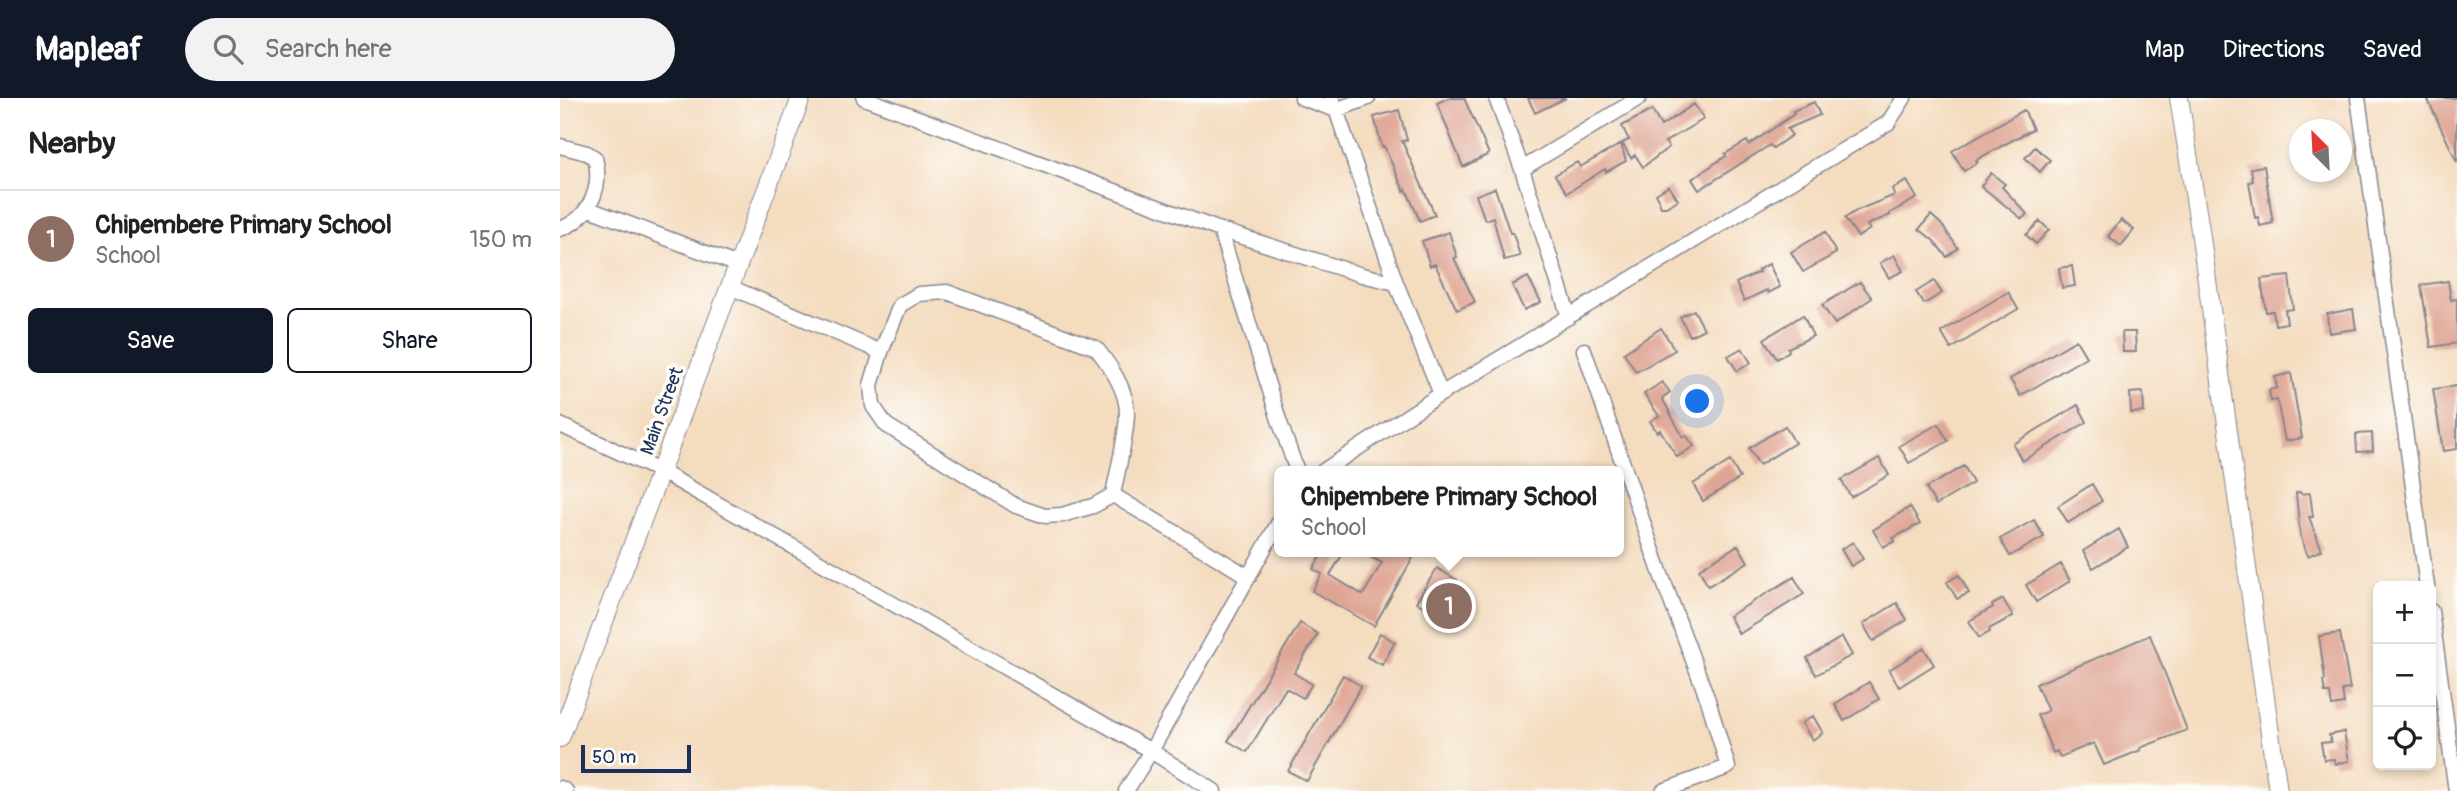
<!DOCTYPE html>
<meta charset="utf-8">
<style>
body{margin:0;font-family:Pangolin,sans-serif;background:#f2f2f2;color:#202124}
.controls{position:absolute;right:21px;bottom:21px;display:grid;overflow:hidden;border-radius:10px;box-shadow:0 4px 10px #0003}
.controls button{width:63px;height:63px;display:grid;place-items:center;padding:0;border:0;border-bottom:2px solid #e0e0e0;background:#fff;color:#202124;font:35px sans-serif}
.compass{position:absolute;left:1729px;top:21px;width:63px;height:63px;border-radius:50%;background:#fff;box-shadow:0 4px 10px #0003;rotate:336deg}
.scale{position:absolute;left:21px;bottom:18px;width:110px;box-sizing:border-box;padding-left:7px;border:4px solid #1b2f5e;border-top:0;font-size:19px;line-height:24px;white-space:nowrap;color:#1b2f5e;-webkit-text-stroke:5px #fdfcf7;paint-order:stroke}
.you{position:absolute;left:1138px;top:304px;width:24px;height:24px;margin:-18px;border:5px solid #fff;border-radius:50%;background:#1a73e8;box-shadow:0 0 0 10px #1a73e833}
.badge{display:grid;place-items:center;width:46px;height:46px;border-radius:50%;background:#111827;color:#fff;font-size:23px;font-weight:700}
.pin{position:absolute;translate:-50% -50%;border:4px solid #fff;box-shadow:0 2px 7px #0006}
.popup{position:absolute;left:714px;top:368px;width:350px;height:91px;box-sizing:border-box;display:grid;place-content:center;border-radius:10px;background:#fff;filter:drop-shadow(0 2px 5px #0005);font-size:23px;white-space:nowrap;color:#757577}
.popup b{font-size:26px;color:#202124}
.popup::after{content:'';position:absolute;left:50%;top:100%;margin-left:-14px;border:14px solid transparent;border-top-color:#fff}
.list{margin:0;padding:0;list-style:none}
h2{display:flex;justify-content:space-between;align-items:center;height:91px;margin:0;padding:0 28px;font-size:30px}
h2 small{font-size:23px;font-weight:400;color:#757577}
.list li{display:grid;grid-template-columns:46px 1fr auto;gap:21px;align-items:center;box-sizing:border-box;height:98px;padding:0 28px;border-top:2px solid #e0e0e0}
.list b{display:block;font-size:26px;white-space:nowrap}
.list p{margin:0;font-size:23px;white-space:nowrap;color:#757577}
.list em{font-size:23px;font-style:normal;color:#757577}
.actions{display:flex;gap:14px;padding:21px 28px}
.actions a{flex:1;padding:16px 0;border:2px solid #111827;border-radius:10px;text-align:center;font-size:24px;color:#111827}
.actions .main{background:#111827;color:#fff}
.icon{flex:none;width:38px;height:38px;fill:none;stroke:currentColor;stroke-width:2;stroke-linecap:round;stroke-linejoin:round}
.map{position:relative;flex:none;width:1897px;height:693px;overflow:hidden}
header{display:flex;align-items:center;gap:42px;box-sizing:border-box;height:98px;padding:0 35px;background:#111827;color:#fff}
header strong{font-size:33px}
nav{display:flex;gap:38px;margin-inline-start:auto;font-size:24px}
.search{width:490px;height:63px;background:#f2f2f2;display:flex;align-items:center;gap:18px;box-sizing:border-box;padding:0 24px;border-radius:38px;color:#757577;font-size:26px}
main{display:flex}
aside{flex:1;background:#fff}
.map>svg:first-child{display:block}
.building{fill:#dfa594}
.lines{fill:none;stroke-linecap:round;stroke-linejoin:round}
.minor-casing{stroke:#88868e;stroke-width:17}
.tertiary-casing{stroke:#88868e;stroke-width:20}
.minor{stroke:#fff;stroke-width:14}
.tertiary{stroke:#fff;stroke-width:18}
.labels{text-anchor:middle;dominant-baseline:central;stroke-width:7;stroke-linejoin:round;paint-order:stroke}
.street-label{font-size:19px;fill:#1b2f5e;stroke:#fdfcf7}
</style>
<header>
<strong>Mapleaf</strong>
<div class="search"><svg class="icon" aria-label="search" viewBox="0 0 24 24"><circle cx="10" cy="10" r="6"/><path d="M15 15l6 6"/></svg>Search here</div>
<nav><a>Map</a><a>Directions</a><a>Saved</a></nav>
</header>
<main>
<aside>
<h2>Nearby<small></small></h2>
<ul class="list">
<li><span class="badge" style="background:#8d6e63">1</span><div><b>Chipembere Primary School</b><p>School</p></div><em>150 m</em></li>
</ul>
<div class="actions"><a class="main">Save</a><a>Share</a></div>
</aside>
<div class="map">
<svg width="1897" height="693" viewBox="0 0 1897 693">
<rect width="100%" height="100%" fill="#fdfcf7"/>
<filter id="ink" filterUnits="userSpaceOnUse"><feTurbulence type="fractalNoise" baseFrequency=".0143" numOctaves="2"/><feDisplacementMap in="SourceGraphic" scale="14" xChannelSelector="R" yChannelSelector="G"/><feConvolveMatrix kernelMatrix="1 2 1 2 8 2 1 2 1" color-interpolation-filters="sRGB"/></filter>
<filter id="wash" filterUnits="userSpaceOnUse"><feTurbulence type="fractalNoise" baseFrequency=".00686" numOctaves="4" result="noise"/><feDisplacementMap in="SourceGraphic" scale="28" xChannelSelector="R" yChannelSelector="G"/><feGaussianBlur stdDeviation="1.57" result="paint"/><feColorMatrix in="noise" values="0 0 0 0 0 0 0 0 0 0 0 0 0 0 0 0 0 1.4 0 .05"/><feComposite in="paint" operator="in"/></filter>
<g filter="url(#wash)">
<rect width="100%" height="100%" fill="#f4dcbf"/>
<g id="blocks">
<path class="building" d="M888 0H904L929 56 903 69 877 5Z
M968 0H1006L975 15Z
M1867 0H1897V64Z
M1254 4 1260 17 1227 31 1232 37 1213 50 1210 47 1139 92 1132 81 1166 58 1165 56 1187 43 1189 47 1234 16 1233 13Z
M1134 6 1144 21 1105 44 1109 49 1083 69 1075 57 1071 60 1062 45 1069 42 1062 28 1092 12 1101 28Z
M839 12 847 42 842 43 875 117 860 123 846 91 844 93 824 48 822 49 814 19Z
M1464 12 1473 31 1416 62 1418 64 1404 73 1392 53Z
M1061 46 1066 63 1046 74 1045 71 1007 95 995 77 1017 64 1020 69Z
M1475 49 1490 62 1480 74 1465 60Z
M1704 68 1713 125 1700 128 1698 119 1695 120 1689 84 1693 83 1691 70Z
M1431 75 1445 86 1442 89 1467 116 1462 121 1421 88Z
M1347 83 1357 100 1330 115V117L1307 127 1310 131 1298 139 1285 120 1298 112 1335 97 1332 91Z
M1109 88 1118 102 1106 109H1101L1096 96Z
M935 90 950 135H953L960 158 944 162 933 119 925 122 916 97Z
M1371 117 1381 126 1398 150 1387 159 1373 142 1359 131Z
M1561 122 1574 132 1561 148 1548 138Z
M1480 123 1489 132 1476 146 1466 137Z
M889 134 897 159 894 160 915 204 897 212 875 166 870 168 862 143Z
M1265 134 1276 155 1243 174 1231 154Z
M1334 157 1343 173 1329 180 1320 165Z
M1209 166 1220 189 1208 195 1207 192 1184 203 1176 185 1199 174 1198 172Z
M1512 168 1515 188 1502 190 1499 170Z
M1729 178 1733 211 1725 212 1727 225 1715 227 1713 213 1706 214 1701 181Z
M968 179 981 204 964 212 952 187Z
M1374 183 1382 195 1364 206 1356 194Z
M1888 183 1891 202 1897 201V245L1871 249 1861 187Z
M1300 184 1312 200 1275 226 1262 207Z
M1448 194 1458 211 1391 251 1381 234Z
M1793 211 1796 231 1769 235 1767 216Z
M1134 212 1144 231 1130 238 1120 219Z
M1243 217 1253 238 1228 250 1229 253 1217 261 1204 241Z
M1101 230 1115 252 1076 274 1064 255Z
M1562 234H1575L1576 254H1563Z
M1516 242 1526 259 1460 298 1450 281Z
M1182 250 1191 265 1177 273 1168 258Z
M1731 275 1742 340 1725 343 1717 302 1711 303 1709 292 1717 290 1715 279Z
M1102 284 1110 294 1102 300 1123 339 1126 337 1134 348 1117 359 1100 332 1097 334 1090 323 1099 318 1084 296Z
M1897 288V351L1883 353 1873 291Z
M1583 294 1584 314 1571 315 1570 295Z
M1518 307 1527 324 1462 363 1453 346Z
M1378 326 1388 343 1349 365 1339 348Z
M1225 328 1235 345 1199 367 1189 350Z
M1812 335 1813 353 1797 354 1796 336Z
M1319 360 1329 377 1291 399 1281 382Z
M1170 363 1180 380 1143 403 1133 386Z
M1404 368 1413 385 1376 407 1366 390Z
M1532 386 1542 403 1508 425 1498 408Z
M1740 394 1741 396 1750 395 1753 419H1749L1762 452 1748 458 1740 437 1736 395Z
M1350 409 1360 426 1333 440 1335 443 1323 449 1313 432Z
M1474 422 1484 439 1450 458 1440 441Z
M1559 431 1568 449 1533 470 1523 453Z
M1293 444 1303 461 1291 468 1281 451Z
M1178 447 1188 464 1148 488 1139 471Z
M763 454H784L770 477 803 497 822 465 802 454H848L854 458 814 528 752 493 762 476 753 471Z
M1501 466 1510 483 1476 504 1466 487Z
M877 470 897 482 876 516 856 504Z
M1399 477 1409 495 1397 501 1387 484Z
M1234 479 1244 496 1179 536 1169 518Z
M1443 501 1453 518 1429 531 1430 534 1419 540 1409 523 1433 509 1432 507Z
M1337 505 1347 522 1313 543 1303 526Z
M740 525 758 536 734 575 752 586 743 600 726 590 687 654 668 643Z
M820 535 835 544 822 567 807 559Z
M1780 535 1790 591 1782 592 1784 606 1772 608 1770 595H1765L1763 583 1765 582 1759 538Z
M1590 537 1627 632 1580 650 1581 652 1544 667 1534 645 1500 659 1497 653 1493 655 1477 617 1488 613 1476 586Z
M1282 539 1292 557 1256 577 1247 560Z
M1364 550 1374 567 1339 589 1329 572Z
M783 577 801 588 747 683 728 673Z
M1309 584 1319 601 1284 623 1275 606Z
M1253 618 1263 635 1252 642 1242 625Z
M1784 634 1789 663 1775 666 1774 661 1764 662 1761 645 1771 644 1769 637Z"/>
</g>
</g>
<g filter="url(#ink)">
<use href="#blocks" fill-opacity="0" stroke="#88868e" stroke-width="2"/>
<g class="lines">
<defs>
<path id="minor" d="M304 0 660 132 802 177 836 185
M742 0 776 12 808 0
M772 0 836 185 881 296
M936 0 962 71 1009 219
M1798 0 1867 488
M0 48 27 55 35 60C43 90 29 121 0 131
M962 71 1079 0
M29 111 178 167
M660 132 719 322 737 373
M170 189 321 254
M387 194 536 250C549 266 567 292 567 315 567 337 557 374 553 397L533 408 502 417 485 418 456 408 326 327 313 308 311 287 321 254 340 207 359 196Z
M1024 252 1099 471 1148 602 1168 669 1103 693
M0 327 102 374 591 653 654 693
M763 373 881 296 1328 25 1344 0
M553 397 689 479
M1871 513 1896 693
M0 690 6 693
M566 693 591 653 719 424"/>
<path id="tertiary" d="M1619 0 1640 132 1718 693
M0 640 241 0"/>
</defs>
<use href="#minor" class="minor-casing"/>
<use href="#tertiary" class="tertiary-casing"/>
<use href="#minor" class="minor"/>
<use href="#tertiary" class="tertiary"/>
</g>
</g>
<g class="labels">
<g class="street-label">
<text transform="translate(102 313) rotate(-70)">Main Street</text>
</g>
</g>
</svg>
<div class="controls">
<button>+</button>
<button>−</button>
<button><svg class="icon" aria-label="locate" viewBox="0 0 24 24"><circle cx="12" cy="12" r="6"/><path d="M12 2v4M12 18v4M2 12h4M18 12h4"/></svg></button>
</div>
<svg class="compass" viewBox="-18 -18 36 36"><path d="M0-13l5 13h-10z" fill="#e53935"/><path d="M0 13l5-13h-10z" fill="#757577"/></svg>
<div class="scale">50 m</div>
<div class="you"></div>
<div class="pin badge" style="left:889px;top:508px;background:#8d6e63">1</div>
<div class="popup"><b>Chipembere Primary School</b>School</div>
</div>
</main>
